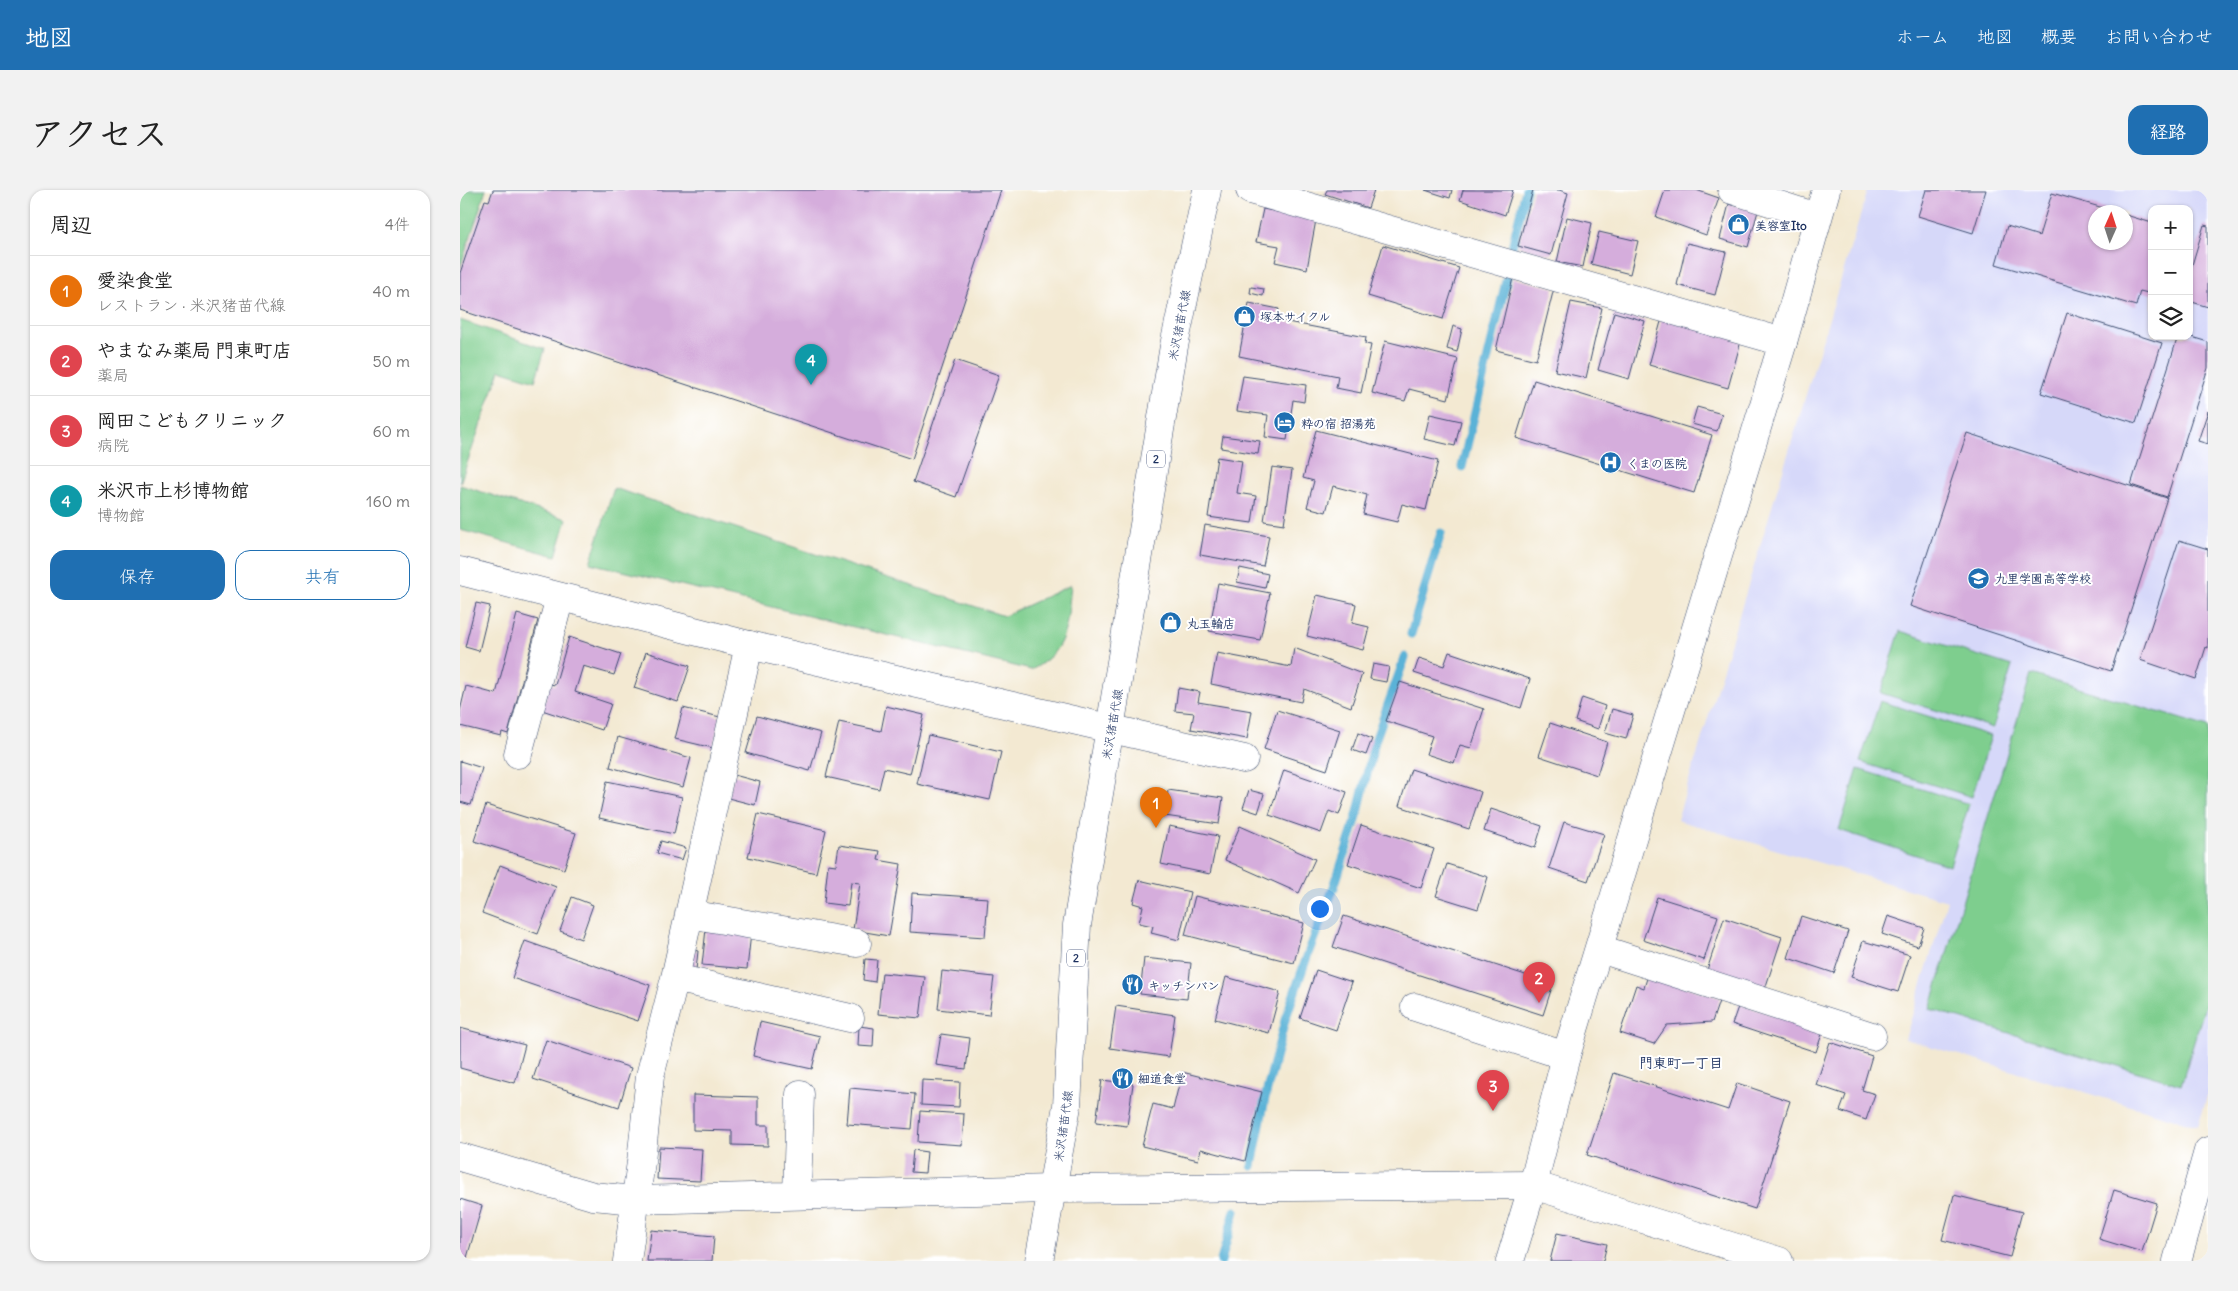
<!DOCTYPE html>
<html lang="ja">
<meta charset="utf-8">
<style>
body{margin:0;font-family:Delius,"Klee One",sans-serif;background:#f2f2f2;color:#222}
.controls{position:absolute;right:15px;top:15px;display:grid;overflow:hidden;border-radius:10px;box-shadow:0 1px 4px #0004}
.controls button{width:45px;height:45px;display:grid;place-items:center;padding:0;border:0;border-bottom:1px solid #e0e0e0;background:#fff;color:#222;font:25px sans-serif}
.compass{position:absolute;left:1628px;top:15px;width:45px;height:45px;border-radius:50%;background:#fff;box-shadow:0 1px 4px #0004;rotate:3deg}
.you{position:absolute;left:859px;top:718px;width:18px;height:18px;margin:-12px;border:4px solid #fff;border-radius:50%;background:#1a73e8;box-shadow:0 0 0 8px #1a73e833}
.badge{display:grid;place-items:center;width:32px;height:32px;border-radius:50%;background:#1f6fb2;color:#fff;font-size:16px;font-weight:700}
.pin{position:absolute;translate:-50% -41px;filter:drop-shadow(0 1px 2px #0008)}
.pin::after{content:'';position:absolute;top:26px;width:18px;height:15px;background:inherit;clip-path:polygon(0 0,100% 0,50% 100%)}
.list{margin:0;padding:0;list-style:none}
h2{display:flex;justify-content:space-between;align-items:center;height:65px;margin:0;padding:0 20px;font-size:21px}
h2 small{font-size:16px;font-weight:400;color:#767676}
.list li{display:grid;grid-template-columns:32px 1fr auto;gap:15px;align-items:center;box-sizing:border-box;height:70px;padding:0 20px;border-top:1px solid #e0e0e0}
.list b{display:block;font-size:19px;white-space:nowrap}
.list p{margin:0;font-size:16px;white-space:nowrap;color:#767676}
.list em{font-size:16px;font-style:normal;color:#767676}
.actions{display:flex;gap:10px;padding:15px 20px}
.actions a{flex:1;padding:11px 0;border:1px solid #1f6fb2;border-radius:15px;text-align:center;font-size:18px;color:#1f6fb2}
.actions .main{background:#1f6fb2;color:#fff}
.icon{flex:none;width:28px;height:28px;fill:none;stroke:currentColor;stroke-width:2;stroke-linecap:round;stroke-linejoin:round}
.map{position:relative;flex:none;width:1748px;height:1071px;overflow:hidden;border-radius:15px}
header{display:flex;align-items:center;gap:30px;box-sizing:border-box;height:70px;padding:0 25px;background:#1f6fb2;color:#fff}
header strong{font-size:24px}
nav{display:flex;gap:28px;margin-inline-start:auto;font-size:18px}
.intro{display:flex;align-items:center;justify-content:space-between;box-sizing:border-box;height:120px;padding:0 30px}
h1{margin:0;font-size:35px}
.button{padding:12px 22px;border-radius:15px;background:#1f6fb2;color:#fff;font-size:18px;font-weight:700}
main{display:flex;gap:30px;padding:0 30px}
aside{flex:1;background:#fff;border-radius:15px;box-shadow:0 1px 4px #0004}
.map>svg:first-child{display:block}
.built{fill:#d6d8f9;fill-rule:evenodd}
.green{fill:#7ece8e;stroke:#4c7e76}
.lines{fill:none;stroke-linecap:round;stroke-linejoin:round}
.stream{stroke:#5ab2d7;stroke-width:9}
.building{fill:#d5addc}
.minor-casing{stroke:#3b4b6f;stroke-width:29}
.tertiary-casing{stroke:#3b4b6f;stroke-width:29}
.primary-casing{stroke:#3b4b6f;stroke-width:29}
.minor{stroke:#fff;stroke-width:28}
.tertiary{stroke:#fff;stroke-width:28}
.primary{stroke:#fff;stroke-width:28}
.labels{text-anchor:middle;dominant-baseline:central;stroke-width:4;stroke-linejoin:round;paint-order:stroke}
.shield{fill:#fff;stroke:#5f6d8e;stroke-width:1}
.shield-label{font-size:11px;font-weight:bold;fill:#1b2f5e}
.poi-label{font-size:12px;font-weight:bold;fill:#1b2f5e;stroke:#fff;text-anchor:start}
.street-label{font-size:12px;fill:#1b2f5e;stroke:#fff}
.neighbourhood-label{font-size:14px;font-weight:bold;fill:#1b2f5e;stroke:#fff}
</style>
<header>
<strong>地図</strong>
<nav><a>ホーム</a><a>地図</a><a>概要</a><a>お問い合わせ</a></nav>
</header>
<div class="intro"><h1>アクセス</h1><a class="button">経路</a></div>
<main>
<aside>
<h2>周辺<small>4件</small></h2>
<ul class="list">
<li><span class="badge" style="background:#e8710a">1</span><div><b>愛染食堂</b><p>レストラン · 米沢猪苗代線</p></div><em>40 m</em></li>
<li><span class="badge" style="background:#e0444e">2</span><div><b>やまなみ薬局 門東町店</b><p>薬局</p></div><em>50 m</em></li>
<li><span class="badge" style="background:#e0444e">3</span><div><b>岡田こどもクリニック</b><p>病院</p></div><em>60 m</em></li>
<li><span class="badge" style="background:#0f9aa8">4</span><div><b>米沢市上杉博物館</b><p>博物館</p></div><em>160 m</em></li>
</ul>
<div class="actions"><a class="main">保存</a><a>共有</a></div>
</aside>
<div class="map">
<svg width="1748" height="1071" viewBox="0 0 1748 1071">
<rect width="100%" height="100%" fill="#fff"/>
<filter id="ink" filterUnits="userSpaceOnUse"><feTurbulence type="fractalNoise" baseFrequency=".02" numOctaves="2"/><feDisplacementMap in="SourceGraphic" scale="10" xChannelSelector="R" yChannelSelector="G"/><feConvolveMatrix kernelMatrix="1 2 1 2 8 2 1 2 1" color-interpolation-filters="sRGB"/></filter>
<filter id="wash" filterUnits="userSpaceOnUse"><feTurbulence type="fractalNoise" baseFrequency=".0096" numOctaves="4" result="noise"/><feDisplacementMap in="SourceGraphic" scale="20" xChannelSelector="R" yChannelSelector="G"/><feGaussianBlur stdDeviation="1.12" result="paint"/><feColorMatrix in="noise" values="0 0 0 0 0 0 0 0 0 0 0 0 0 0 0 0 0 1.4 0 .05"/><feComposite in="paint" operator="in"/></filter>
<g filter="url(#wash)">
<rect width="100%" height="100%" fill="#f3e9d2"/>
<path class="built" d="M1408 0H1748V903L1738 936 1445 849 1487 711 1217 630ZM1692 19H1729V146H1692ZM1636 22H1666V52H1636Z"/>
<path class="green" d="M0 0H26L0 78Z
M0 130 85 159 75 191 40 180 0 293Z
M0 295 107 329 96 366 0 340Z
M154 298 544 426 611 395C607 432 609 461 571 480L130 373Z
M1440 441 1552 476 1533 538 1421 503Z
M1571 484 1748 537V806L1721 895 1470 819Z
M1420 511 1531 546 1512 607 1400 572Z
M1398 579 1509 614 1490 676 1379 640Z"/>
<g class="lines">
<path class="stream" d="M1052 57 1066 0
M1002 277 1047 87
M951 444 981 343
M792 976 805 908 825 830 849 761 874 697 896 630 915 551 945 467
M761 1071 775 1021"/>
</g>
<g id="blocks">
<path class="building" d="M33 0H541L452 269 0 120V83L25 10 29 11Z
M867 0H914L908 18 865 4Z
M965 0H992L990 8Z
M1003 0H1053L1045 25 1000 10Z
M1073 0H1099L1108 3 1091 65 1058 56Z
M1205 0H1236L1259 8 1246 45 1196 27Z
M1466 0H1526L1513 43 1458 26Z
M1592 3 1657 22H1636V52H1666V25L1692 33V104L1680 101 1676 116 1536 74 1547 36 1579 46Z
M1269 14 1298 21 1288 57 1260 49Z
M803 19 856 30 847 79 815 72 819 56 796 52Z
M1107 27 1132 33 1123 77 1097 72Z
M1744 35 1748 36V117L1729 111V85Z
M1139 42 1178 51 1170 84 1131 74Z
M1227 53 1266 62 1255 105 1217 95Z
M923 55 999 78 983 129 908 106Z
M1053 88 1094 98 1076 170 1036 160Z
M791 97 804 99 803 106 790 103Z
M1111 112 1142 118 1126 188 1095 181Z
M789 113 819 119 817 130 906 147 905 154 911 155 901 203 876 198 878 186 779 166Z
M1154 122 1185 131 1169 189 1138 180Z
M1607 123 1702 153 1676 233 1581 203Z
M1202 128 1281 151 1268 198 1189 175Z
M993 136 1002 139 997 162 987 159Z
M1718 146H1728L1748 152V178L1707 307 1671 295Z
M925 151 998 169 988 209 949 199 945 211 912 203Z
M495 170 539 185 496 307 453 292Z
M783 186 846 195 844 212 833 210 827 250 805 247 808 225 777 221Z
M1074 190 1252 245 1234 303 1056 248Z
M1237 217 1262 224 1257 241 1232 234Z
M1748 221V254L1738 251Z
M970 224 1001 231 995 256 964 249Z
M856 240 978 271 966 320 942 314 937 332 903 324 907 305 873 296 866 322 847 317 854 291 843 288Z
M1507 243 1707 308 1651 481 1450 416Z
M763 246 800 251 798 264 761 258Z
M757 267 782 271 777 303 796 306 792 333 748 327Z
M812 277 832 280 824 334 804 331Z
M745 335 809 346 803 376 740 365Z
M1719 350 1748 359V458L1746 457 1736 489 1680 470Z
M780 378 808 384 805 398 777 392Z
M758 393 810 403 800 450 749 441Z
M857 405 896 414 892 433 909 437 903 460 847 446Z
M16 413 30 416 19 461 5 457Z
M57 424 78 430 48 544 42 542 41 546 0 536V521L6 496 36 504Z
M109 447 161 464 154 485 123 476 115 502 151 514 142 540 82 520 90 494 95 495Z
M834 458 902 484 891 517 844 499 841 512 751 494 757 463 831 477Z
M186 462 230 476 218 512 174 498Z
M989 462 1070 489 1061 518 954 483 959 468 984 476Z
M913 474 929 477 926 492 910 489Z
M940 492 1024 519 1011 558 1000 555 994 573 966 564 972 546 926 531Z
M718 498 740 502 738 512 792 521 787 549 731 539 734 523 715 521Z
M1122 508 1145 516 1138 539 1115 531Z
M426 516 464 525 450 584 424 578 419 599 366 587 379 532 421 541Z
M223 518 260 527 253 558 215 549Z
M1152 519 1173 525 1166 549 1145 543Z
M817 520 880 540 867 580 804 559Z
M297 526 361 543 350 581 286 563Z
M1090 533 1147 552 1137 585 1079 566Z
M898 543 912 549 906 565 892 560Z
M468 545 541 562 530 610 457 594Z
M158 547 231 568 223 597 150 577Z
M0 571 22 578 11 615 0 612Z
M951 579 1021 602 1009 639 939 616Z
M824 580 887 602 879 625 869 621 861 643 809 625Z
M274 585 300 592 295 615 268 608Z
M147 591 222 607 214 644 139 628Z
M708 600 763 608 759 634 705 626Z
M789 600 804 604 798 623 783 618Z
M26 615 116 643 104 679 14 651Z
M1031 619 1082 636 1075 658 1024 641Z
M298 624 366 640 356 683 288 667Z
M1104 632 1144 644 1128 691 1089 678Z
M901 635 974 659 961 698 888 674Z
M709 636 758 646 750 684 701 674Z
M780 636 855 669 839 703 765 670Z
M201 651 226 658 222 670 197 663Z
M379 655 420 661 418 670 441 674 429 746 393 740 400 693 391 692 388 716 364 713 368 674 376 675Z
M987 674 1028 687 1018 719 976 706Z
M40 675 96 697 78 744 22 723Z
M679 690 730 702 719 750 691 743 693 736 679 733 683 716 673 713Z
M452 703 528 708 525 747 450 742Z
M735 706 844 733 834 773 725 745Z
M112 707 133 715 121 749 100 741Z
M1197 707 1258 726 1244 770 1183 750Z
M884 726 1093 794 1083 825 873 757Z
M1341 726 1388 741 1374 783 1328 768Z
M1428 726 1464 738 1458 756 1422 744Z
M1264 728 1322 747 1305 799 1247 780Z
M246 739 291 743 287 779 242 775Z
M65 751 190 795 178 831 52 788Z
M1403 751 1450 765 1438 802 1391 787Z
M229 759 238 761 236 780 227 779Z
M684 768 731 773 727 809 680 804Z
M405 769 417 770 415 792 403 790Z
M856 780 892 792 876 840 840 828Z
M482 781 534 787 529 825 478 819Z
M422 783 465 787 460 828 418 824Z
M1188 785 1260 808 1252 832 1207 835 1194 854 1160 843 1176 795 1184 798Z
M766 787 820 802 809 843 755 829Z
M1279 814 1363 841 1356 862 1272 834Z
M656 816 715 825 709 867 650 858Z
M300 832 360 846 352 879 293 866Z
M399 836 414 838 413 857 398 856Z
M0 838 65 855 55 893 0 878Z
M481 844 510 848 506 879 476 875Z
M86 850 171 878 159 917 73 889Z
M1370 852 1412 866 1402 900 1415 904 1406 930 1380 921 1386 905 1356 895Z
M722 882 802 902 785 971 741 959 738 970 682 956 693 914 713 919Z
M1154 883 1268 920 1277 893 1330 911 1295 1019 1127 965Z
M462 890 500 892 499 917 461 915Z
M642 890 673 894 667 936 636 932Z
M390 898 455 904 452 939 387 934Z
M233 905 298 907V935H308V956L272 955V941L233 940Z
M460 921 504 924 502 955 458 952Z
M199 957 242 959 240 991 197 989Z
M453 960 467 962 465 983 451 982Z
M1654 1000 1697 1013 1682 1062 1639 1049Z
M1494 1005 1562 1022 1550 1067 1482 1050Z
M0 1009 22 1016 6 1071H0Z
M191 1040 254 1046 252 1071H187Z
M1097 1043 1147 1054 1143 1071H1090Z"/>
</g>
</g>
<g filter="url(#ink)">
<use href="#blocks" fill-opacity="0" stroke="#3b4b6f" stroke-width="1"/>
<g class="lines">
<defs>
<path id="minor" d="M790 0 1323 152
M1272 0 1357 27
M652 539 784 569
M58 564 100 407
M229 724 397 753
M1140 759 1412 846
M215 788 390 828
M955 817 1106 866
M0 967 133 1006 175 1010 592 999 1073 995 1319 1071
M337 1005 340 904
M167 1071 181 972 190 886 215 788 289 455
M1717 1071 1748 961"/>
<path id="tertiary" d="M0 381 289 455 652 539
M1050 1071 1073 995 1106 866 1323 152 1366 0"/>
<path id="primary" d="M579 1071 607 916 617 735 714 156 747 0"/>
</defs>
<use href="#minor" class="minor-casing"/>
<use href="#tertiary" class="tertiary-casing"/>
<use href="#primary" class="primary-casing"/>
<use href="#minor" class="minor"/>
<use href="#tertiary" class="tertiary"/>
<use href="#primary" class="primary"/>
</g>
</g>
<defs>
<symbol id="shop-disc" viewBox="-11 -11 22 22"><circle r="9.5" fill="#1f6fb2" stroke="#fff"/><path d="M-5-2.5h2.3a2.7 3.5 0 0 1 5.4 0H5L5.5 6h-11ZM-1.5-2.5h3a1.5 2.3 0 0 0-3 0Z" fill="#fff"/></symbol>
<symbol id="hotel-disc" viewBox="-11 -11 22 22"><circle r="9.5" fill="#1f6fb2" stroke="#fff"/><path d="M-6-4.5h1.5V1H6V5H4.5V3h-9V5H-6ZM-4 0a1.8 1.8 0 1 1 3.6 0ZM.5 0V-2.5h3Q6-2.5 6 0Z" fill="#fff"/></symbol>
<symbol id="hospital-disc" viewBox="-11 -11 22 22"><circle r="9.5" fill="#1f6fb2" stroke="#fff"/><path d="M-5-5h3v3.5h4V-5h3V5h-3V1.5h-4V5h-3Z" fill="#fff"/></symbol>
<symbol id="school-disc" viewBox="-11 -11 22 22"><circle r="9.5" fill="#1f6fb2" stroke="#fff"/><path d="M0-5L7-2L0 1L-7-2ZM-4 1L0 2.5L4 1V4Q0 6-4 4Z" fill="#fff"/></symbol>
<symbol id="restaurant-disc" viewBox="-11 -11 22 22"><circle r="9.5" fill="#1f6fb2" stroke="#fff"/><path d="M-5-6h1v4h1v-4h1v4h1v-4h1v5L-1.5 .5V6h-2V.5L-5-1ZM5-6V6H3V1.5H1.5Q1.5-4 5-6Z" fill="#fff"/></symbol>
</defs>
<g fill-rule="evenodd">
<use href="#shop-disc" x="1266" y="22" width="25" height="25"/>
<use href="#shop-disc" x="772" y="114" width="25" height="25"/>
<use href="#hotel-disc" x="812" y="220" width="25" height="25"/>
<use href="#hospital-disc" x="1138" y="260" width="25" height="25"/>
<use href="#school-disc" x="1506" y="376" width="25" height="25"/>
<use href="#shop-disc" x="698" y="420" width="25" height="25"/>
<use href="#restaurant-disc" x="660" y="782" width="25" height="25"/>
<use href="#restaurant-disc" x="650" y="876" width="25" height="25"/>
</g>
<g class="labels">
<g class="shield">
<rect x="687" y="260.5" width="18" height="17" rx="4"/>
<rect x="607" y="759.5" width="18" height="17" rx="4"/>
</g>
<g class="shield-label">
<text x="696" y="269">2</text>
<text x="616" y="768">2</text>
</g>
<g class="poi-label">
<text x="1295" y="35">美容室Ito</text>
<text x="800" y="126">塚本サイクル</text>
<text x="841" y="233">粋の宿 招湯苑</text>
<text x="1167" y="273">くまの医院</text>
<text x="1535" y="388">九里学園高等学校</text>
<text x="727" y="433">丸玉輪店</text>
<text x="688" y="795">キッチンバン</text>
<text x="678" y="888">細道食堂</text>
</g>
<g class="street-label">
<text transform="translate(719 135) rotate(-79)">米沢猪苗代線</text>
<text transform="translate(652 534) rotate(-80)">米沢猪苗代線</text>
<text transform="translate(603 936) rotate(-82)">米沢猪苗代線</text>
</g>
<g class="neighbourhood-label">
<text x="1221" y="873">門東町一丁目</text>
</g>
</g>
</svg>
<div class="controls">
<button>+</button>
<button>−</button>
<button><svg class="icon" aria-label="layers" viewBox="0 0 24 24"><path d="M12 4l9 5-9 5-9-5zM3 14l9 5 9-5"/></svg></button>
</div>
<svg class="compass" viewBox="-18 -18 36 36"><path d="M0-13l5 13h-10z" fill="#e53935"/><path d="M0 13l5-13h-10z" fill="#767676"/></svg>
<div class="you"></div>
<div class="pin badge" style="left:696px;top:638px;background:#e8710a">1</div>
<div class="pin badge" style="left:1079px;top:813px;background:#e0444e">2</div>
<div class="pin badge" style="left:1033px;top:921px;background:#e0444e">3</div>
<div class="pin badge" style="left:351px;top:195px;background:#0f9aa8">4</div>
</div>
</main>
